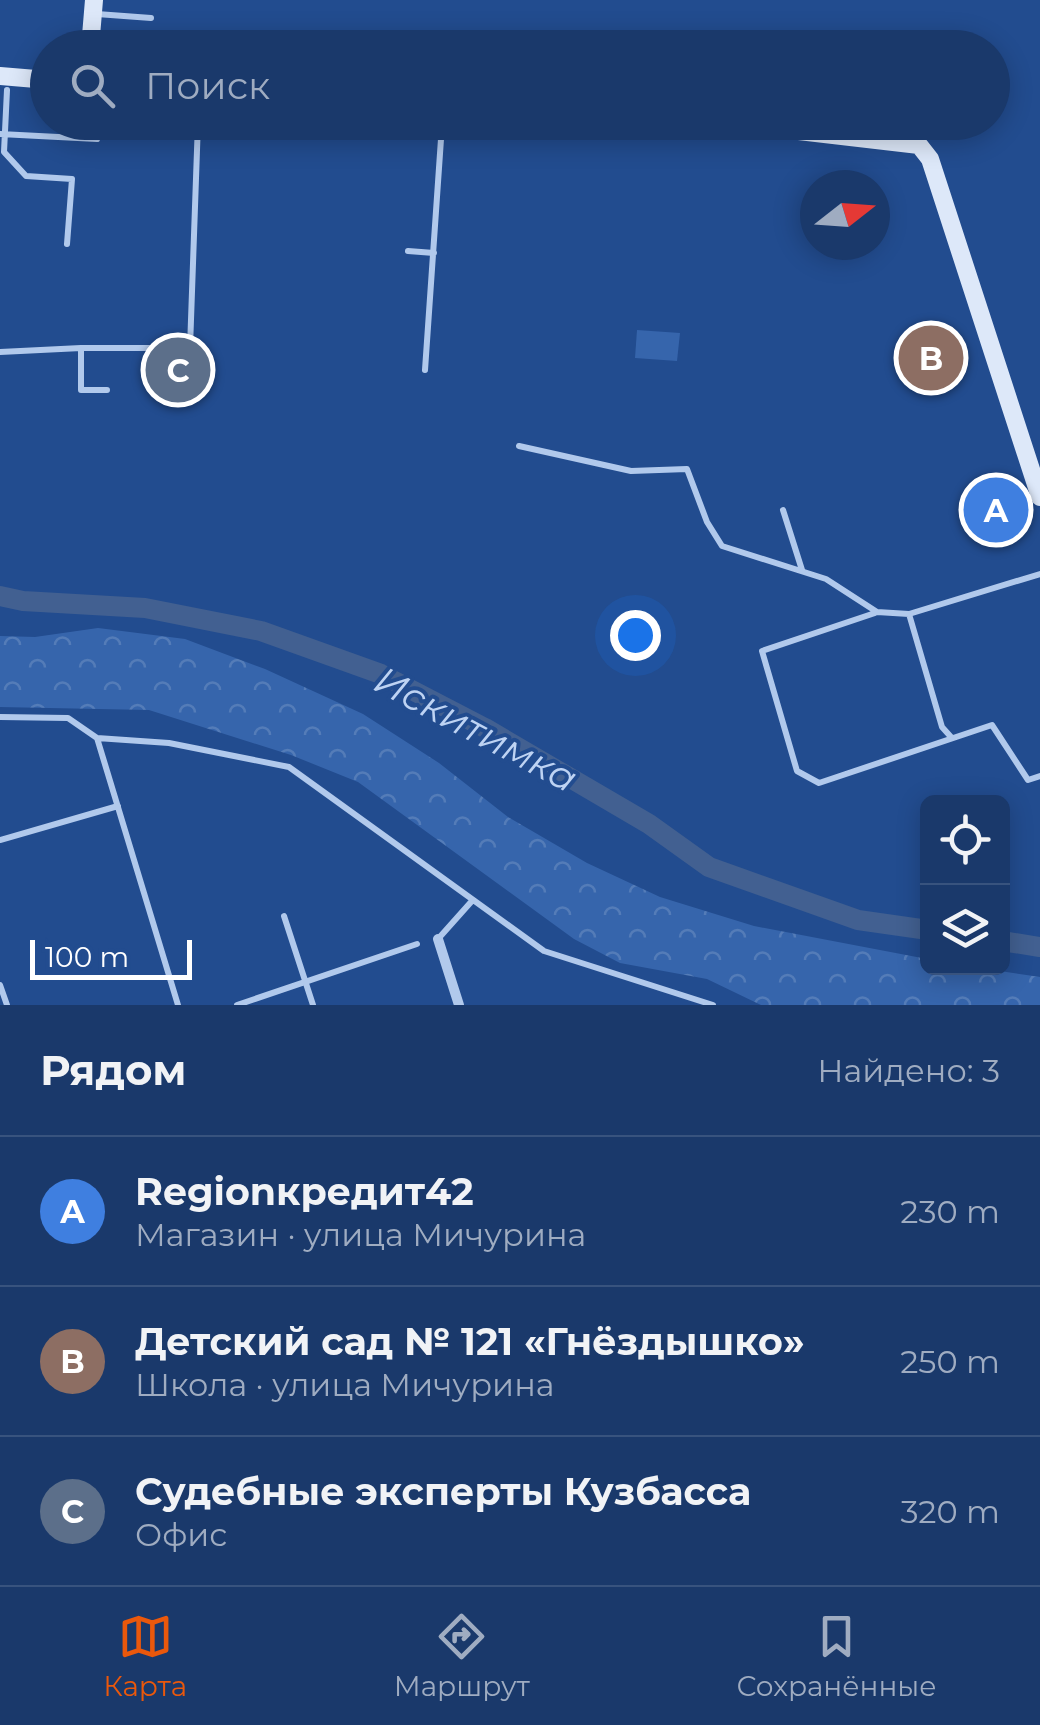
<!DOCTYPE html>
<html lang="ru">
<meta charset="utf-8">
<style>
body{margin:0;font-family:Montserrat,sans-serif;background:#274473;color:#f1f3f6}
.controls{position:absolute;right:30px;bottom:30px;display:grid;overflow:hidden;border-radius:15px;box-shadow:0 5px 25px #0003}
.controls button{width:90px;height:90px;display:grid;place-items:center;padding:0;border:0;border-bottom:2px solid #38537e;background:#1a396b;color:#f1f3f6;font:50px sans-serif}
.compass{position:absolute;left:800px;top:170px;width:90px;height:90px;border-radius:50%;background:#1a396b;box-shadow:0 5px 25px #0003;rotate:73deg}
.scale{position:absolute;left:30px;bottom:25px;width:162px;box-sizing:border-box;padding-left:10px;border:5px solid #fff;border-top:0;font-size:28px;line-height:35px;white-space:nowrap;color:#fff;-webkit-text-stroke:8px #224c8f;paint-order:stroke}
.you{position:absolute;left:635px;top:635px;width:35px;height:35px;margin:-25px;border:8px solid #fff;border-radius:50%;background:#1a73e8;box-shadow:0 0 0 15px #1a73e833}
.badge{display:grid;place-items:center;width:65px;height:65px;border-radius:50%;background:#ea580c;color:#fff;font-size:32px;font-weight:700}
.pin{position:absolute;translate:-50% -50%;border:5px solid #fff;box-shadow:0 2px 10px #0006}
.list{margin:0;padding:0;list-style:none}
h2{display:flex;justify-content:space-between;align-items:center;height:130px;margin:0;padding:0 40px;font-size:42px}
h2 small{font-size:32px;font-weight:400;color:#9facc1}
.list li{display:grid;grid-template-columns:65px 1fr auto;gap:30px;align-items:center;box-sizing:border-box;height:150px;padding:0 40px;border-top:2px solid #38537e}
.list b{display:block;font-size:38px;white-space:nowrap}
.list p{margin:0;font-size:32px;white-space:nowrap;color:#9facc1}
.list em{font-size:32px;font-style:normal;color:#9facc1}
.icon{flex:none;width:55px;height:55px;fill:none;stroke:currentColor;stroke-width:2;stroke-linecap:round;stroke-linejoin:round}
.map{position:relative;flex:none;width:1040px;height:1005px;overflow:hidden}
.search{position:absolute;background:#1a396b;box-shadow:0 5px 25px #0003;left:30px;right:30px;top:30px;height:110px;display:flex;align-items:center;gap:25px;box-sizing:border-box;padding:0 35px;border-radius:55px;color:#9facc1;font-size:38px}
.sheet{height:580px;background:#1a396b}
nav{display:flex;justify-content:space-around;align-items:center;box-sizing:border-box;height:140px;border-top:2px solid #38537e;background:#1a396b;font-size:28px;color:#9facc1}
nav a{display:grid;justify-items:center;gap:5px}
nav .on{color:#ea580c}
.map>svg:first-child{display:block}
.forest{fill:url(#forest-crowns)}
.pitch{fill:#3665ac}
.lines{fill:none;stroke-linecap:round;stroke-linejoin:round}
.river{stroke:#426091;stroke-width:20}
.lane{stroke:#b1c9ec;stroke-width:6}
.street{stroke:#b1c9ec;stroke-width:10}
.secondary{stroke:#dde8f9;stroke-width:18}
.labels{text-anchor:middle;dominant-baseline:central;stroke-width:8;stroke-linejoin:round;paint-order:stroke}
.water-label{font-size:38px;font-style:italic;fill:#bed3f3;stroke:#224c8f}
</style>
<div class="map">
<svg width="1040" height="1005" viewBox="0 0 1040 1005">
<defs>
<pattern id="forest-crowns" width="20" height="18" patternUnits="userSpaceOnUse" patternTransform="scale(2.5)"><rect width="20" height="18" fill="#3665ac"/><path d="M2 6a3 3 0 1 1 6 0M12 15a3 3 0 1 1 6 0" fill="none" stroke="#547cb8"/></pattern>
</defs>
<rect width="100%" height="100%" fill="#224c8f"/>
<path class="forest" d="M98 628 185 639 265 669 363 714 439 763 508 817 587 863 660 897 754 926 927 959 928 968H980L1040 977V1005H761L707 979 620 963 574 939 358 782 291 755 149 710 0 707V636L35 637Z"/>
<path class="pitch" d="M637 330 680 333 677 361 635 358Z"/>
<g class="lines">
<path class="river" d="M0 596 23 601 145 608 261 631 381 674 485 728 649 824 709 867 858 920 928 930
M1002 941 1040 947"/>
<path class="lane" d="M97 14 151 18
M7 90 4 152 26 176 72 179 67 244
M0 134 97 139
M408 251 434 253
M81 348V390H107
M0 352 81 348H190L198 122
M425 370 441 139
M519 446 631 471 687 469 707 522 722 546 826 579 877 612 909 614 1040 574
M783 510 802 570
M875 613 762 651 797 771 819 783 992 725 1028 780 1040 776
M909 614 942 727 951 737
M0 717 68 718 97 738 169 743 289 767 544 951 713 1005
M97 738 178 1005
M0 840 118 806
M284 916 313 1005
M438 939 471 902
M0 985 7 1005
M237 1005 417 944"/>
<path class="street" d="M438 939 459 1005"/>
<path class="secondary" d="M90 48 94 0
M0 76 48 80
M659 122 773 128 919 145 930 159 1040 497"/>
</g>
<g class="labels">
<g class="water-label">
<text transform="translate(476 729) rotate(28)">Искитимка</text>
</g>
</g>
</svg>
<div class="controls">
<button><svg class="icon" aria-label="locate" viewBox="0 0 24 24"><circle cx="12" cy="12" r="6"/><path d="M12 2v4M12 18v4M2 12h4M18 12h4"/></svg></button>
<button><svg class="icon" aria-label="layers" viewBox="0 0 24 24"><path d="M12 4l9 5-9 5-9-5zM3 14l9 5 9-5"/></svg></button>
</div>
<svg class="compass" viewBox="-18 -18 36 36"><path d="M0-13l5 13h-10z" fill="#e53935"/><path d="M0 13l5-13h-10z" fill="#9facc1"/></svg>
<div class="scale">100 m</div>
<div class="you"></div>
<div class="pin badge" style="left:996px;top:510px;background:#3f7fe0">A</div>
<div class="pin badge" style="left:931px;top:358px;background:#8d6e63">B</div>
<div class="pin badge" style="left:178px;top:370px;background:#5c6f8a">C</div>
<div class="search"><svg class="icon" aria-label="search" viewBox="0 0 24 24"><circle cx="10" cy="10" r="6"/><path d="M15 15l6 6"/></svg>Поиск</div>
</div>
<section class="sheet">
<h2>Рядом<small>Найдено: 3</small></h2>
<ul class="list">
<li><span class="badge" style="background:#3f7fe0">A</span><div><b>Regionкредит42</b><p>Магазин · улица Мичурина</p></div><em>230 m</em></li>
<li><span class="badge" style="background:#8d6e63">B</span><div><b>Детский сад № 121 «Гнёздышко»</b><p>Школа · улица Мичурина</p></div><em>250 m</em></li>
<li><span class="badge" style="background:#5c6f8a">C</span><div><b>Судебные эксперты Кузбасса</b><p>Офис</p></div><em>320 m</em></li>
</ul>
</section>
<nav>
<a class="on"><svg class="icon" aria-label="map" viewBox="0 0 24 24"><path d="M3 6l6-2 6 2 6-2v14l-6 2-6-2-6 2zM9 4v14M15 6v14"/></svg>Карта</a>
<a><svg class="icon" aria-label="directions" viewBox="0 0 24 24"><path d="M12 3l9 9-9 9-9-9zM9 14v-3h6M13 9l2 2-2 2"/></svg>Маршрут</a>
<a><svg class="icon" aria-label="saved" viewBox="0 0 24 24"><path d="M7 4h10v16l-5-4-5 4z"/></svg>Сохранённые</a>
</nav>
